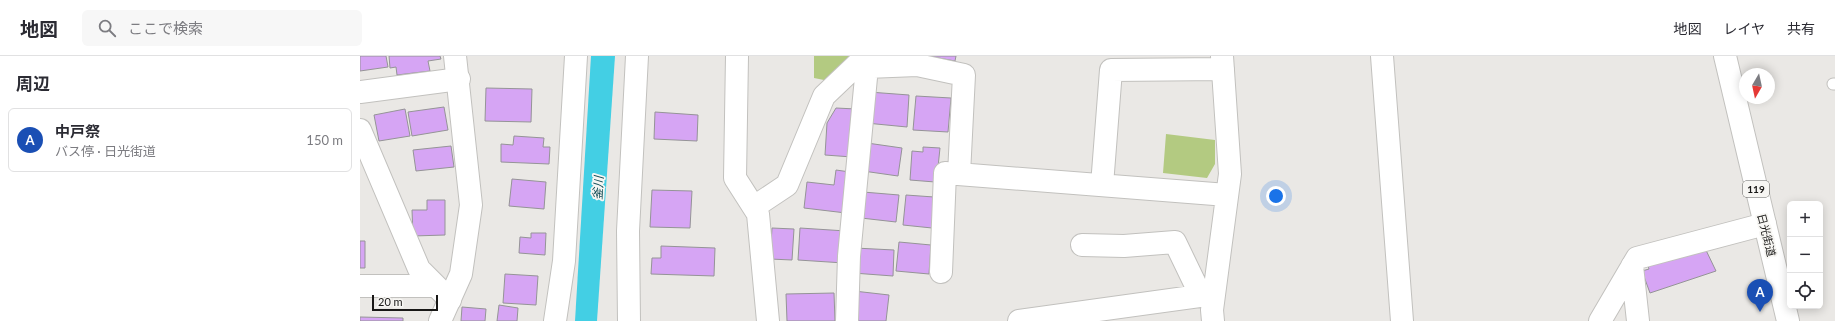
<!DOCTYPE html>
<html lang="ja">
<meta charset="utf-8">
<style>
body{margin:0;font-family:Lato,"Noto Sans JP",sans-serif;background:#f7f7f7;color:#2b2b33}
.controls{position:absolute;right:12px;bottom:12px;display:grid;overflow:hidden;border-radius:6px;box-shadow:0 2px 10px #0003}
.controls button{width:36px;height:36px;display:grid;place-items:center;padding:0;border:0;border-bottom:1px solid #e1e1e2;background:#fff;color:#2b2b33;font:20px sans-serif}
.compass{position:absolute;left:1379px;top:12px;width:36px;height:36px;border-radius:50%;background:#fff;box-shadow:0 2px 10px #0003;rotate:189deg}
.scale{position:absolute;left:12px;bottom:10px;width:66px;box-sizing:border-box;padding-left:4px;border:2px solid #181716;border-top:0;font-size:11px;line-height:14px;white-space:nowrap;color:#181716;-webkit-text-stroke:3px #f7f6f3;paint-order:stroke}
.you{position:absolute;left:916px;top:140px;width:14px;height:14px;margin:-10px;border:3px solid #fff;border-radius:50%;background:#1a73e8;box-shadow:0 0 0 6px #1a73e833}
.badge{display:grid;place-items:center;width:26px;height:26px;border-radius:50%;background:#95207e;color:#fff;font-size:13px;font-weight:700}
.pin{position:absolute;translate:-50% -33px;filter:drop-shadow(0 1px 2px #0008)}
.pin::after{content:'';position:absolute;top:21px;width:14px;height:12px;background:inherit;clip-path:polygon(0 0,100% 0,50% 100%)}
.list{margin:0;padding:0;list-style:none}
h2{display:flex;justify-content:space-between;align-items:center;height:52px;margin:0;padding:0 16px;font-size:17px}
h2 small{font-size:13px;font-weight:400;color:#7c7c81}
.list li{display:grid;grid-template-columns:26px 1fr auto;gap:12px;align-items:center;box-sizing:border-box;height:64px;margin:0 8px 8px;padding:0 8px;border:1px solid #e1e1e2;border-radius:6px}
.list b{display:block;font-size:15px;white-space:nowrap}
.list p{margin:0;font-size:13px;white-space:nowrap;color:#7c7c81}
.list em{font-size:13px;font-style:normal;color:#7c7c81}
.icon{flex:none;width:22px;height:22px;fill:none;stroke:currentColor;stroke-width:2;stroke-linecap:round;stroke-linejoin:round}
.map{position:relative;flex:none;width:1475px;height:265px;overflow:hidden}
header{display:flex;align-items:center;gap:24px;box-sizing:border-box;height:56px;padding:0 20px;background:#fff;border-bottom:1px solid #e1e1e2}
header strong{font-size:19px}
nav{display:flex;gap:22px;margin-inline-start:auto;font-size:14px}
.search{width:280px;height:36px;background:#f7f7f7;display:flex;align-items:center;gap:10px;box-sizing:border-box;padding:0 14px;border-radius:6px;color:#7c7c81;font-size:15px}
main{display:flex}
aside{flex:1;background:#fff}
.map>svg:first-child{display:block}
.green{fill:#b3ca81}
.water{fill:#43cfe4}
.building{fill:#d6a5f4;stroke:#959497}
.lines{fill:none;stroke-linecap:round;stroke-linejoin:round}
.lane-casing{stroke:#c2c1be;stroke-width:13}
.street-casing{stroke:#c2c1be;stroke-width:24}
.secondary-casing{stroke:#c2c1be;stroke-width:24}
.highway-casing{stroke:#c2c1be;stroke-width:24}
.lane{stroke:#fff;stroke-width:11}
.street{stroke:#fff;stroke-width:22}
.secondary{stroke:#fff;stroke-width:22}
.highway{stroke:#fff;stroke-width:22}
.labels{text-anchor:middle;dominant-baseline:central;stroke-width:3.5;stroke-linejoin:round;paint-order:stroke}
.shield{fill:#f7f6f3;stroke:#5b5a58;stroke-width:1}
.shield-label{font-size:10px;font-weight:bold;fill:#181716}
.street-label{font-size:11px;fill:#181716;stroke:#f7f6f3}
.water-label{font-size:12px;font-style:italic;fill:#134e57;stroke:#f7f6f3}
</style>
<header>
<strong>地図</strong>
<div class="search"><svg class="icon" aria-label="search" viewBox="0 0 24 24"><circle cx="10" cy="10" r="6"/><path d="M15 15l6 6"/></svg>ここで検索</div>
<nav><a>地図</a><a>レイヤ</a><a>共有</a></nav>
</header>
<main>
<aside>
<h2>周辺<small></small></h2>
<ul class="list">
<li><span class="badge" style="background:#1a4fb4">A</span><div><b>中戸祭</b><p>バス停 · 日光街道</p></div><em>150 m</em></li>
</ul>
</aside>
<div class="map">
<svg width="1475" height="265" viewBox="0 0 1475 265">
<rect width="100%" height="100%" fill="#eae8e5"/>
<path class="green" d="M454 0H496L469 25 454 22Z
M806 78 855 84V108L847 122 803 117Z"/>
<path class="water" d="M231 0H255L237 265H215Z"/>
<path class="building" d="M0 0H26L28 11 0 15Z
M29 0H80L81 3 68 5 70 15 37 19 36 11 30 12Z
M568 0H596L595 5Z
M126 32 172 33 171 66 125 65Z
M509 36 549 39 547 71 506 67Z
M556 40 591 42 588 76 553 74Z
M84 51 88 74 52 80 48 56Z
M476 52 496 53 492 101 465 99 467 67Z
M45 53 50 80 19 85 14 59Z
M295 56 338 59 337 85 294 83Z
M154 80 184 82 183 91H190L189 108 141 106V88L153 89Z
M507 87 542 92 538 120 503 115Z
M91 90 94 111 56 115 53 94Z
M563 91 580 92 578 111 576 110 575 126 550 124 552 95 563 96Z
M476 114 490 116 486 157 444 152 447 126 474 129Z
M152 123 186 126 184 153 149 150Z
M292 134 332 135 330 172 290 171Z
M503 136 539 139 536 166 501 162Z
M546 139 574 141 572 172 543 169Z
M67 144H85V179L53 180 52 154H67Z
M412 172 434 173 432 204 410 203Z
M440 172 486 175 484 207 438 204Z
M171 177H186L185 199 159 197 160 181 171 182Z
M0 185H5V212H0Z
M539 186 571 189 569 218 536 215Z
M301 190 355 192 354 220 291 218 292 202H301Z
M1344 190 1356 215 1290 237 1282 215 1289 213 1287 207Z
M495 192 534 194 533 220 493 217Z
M145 218 178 220 176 249 143 247Z
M494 235 529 239 526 265H491Z
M474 237 475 265H427L426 238Z
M139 249 158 252 157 265H137Z
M102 251 126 253 125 265H101Z
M0 261 43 262V265H0Z"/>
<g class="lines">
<defs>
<path id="lane" d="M1473 28H1475"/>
<path id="street" d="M377 0 375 122 398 158 408 265
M1022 0 1042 265
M507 11 557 9 604 19 599 118
M0 36 99 23
M0 74 59 213 90 244
M742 129 751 14 863 13
M394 151 427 129 464 40 506 0
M722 189 764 190 815 186 841 240
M1272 210 1278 265
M581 216 585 117 867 139
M0 230H76
M195 265 204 205 216 0
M269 265 268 175 277 0
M487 265 489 200 507 11 502 5
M659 265 854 238
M853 265 852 254 870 118 862 0
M1240 265 1277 202 1405 168"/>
<path id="secondary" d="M80 265 101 218 111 149 95 0"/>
<path id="highway" d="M1365 0 1428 265"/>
</defs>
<use href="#lane" class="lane-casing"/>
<use href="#street" class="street-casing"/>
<use href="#secondary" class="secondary-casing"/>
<use href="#highway" class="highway-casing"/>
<use href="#lane" class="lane"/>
<use href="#street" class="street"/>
<use href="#secondary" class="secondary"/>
<use href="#highway" class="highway"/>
</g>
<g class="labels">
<rect class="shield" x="1383" y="125" width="26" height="16" rx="3"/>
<g class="shield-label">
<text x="1396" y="133">119</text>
</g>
<g class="street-label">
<text transform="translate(1407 179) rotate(76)">日光街道</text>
</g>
<g class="water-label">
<text transform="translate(238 132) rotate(-87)">釜川</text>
</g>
</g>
</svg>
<div class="controls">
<button>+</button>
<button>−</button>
<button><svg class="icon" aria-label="locate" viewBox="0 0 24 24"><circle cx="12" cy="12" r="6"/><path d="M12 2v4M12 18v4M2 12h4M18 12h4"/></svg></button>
</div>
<svg class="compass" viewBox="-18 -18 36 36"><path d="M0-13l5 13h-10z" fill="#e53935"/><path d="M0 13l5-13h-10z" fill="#7c7c81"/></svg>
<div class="scale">20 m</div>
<div class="you"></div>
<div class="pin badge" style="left:1400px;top:256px;background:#1a4fb4">A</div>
</div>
</main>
